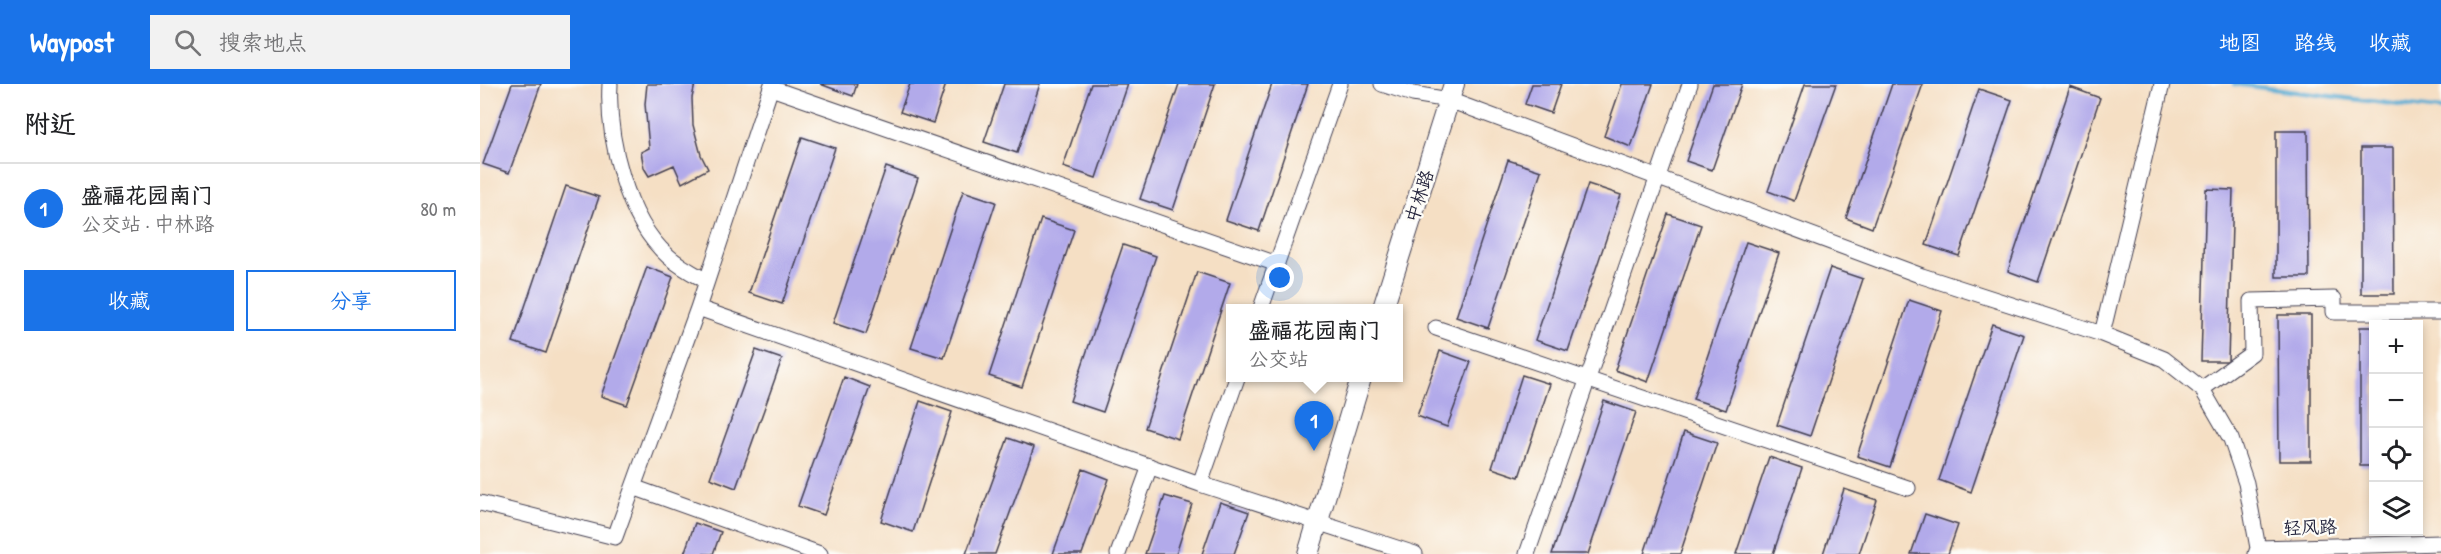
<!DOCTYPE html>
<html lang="zh">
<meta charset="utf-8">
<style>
body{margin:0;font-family:"Patrick Hand","LXGW WenKai TC",sans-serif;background:#f2f2f2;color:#202124}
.controls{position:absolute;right:18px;bottom:18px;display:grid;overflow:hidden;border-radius:0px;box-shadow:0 3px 9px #0003}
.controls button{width:54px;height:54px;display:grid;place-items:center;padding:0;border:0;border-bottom:2px solid #e0e0e0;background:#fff;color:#202124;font:30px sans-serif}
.you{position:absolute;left:800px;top:194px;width:21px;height:21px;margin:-15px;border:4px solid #fff;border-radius:50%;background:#1a73e8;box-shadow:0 0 0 9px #1a73e833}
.badge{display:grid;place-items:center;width:39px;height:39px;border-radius:50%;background:#1a73e8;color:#fff;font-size:20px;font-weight:700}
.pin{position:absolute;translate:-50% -50px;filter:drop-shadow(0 2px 3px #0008)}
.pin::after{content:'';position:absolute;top:32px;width:21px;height:18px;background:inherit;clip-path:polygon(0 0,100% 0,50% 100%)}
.popup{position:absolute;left:746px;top:220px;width:177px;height:78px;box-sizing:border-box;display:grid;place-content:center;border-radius:0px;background:#fff;filter:drop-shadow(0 2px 4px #0005);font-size:20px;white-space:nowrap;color:#757577}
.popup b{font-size:22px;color:#202124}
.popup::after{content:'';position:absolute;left:50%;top:100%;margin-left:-12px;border:12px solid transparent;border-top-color:#fff}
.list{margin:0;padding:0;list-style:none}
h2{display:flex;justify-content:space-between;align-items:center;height:78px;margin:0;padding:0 24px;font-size:26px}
h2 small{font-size:20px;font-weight:400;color:#757577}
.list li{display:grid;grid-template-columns:39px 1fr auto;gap:18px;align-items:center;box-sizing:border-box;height:90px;padding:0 24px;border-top:2px solid #e0e0e0}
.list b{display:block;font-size:22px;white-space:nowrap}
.list p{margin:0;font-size:20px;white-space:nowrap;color:#757577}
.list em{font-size:20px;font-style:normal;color:#757577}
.actions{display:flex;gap:12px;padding:18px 24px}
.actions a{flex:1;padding:14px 0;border:2px solid #1a73e8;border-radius:0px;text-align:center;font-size:21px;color:#1a73e8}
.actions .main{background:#1a73e8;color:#fff}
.icon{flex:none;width:33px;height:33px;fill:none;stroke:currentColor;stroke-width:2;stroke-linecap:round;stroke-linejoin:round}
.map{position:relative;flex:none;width:1961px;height:470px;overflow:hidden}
header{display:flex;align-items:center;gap:36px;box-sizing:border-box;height:84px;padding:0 30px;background:#1a73e8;color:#fff}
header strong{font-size:28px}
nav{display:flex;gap:33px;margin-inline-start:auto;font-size:21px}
.search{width:420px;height:54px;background:#f2f2f2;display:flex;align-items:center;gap:15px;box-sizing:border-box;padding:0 21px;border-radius:0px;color:#757577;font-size:22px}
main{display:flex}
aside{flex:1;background:#fff}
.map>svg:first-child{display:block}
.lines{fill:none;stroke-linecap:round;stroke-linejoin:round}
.stream{stroke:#57acd3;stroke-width:4.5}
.building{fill:#b2aaea}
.minor-casing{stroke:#423e50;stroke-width:17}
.major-casing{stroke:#423e50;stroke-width:22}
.minor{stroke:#fff;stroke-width:15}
.major{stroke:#fff;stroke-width:20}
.labels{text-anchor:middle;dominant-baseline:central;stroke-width:4.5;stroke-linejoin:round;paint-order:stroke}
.street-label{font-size:18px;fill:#22223b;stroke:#fdfcf7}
</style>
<header>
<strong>Waypost</strong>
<div class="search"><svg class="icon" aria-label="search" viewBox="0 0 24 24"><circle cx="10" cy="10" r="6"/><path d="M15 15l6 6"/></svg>搜索地点</div>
<nav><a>地图</a><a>路线</a><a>收藏</a></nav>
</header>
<main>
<aside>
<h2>附近<small></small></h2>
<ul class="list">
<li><span class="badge">1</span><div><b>盛福花园南门</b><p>公交站 · 中林路</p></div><em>80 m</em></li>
</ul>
<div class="actions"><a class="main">收藏</a><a>分享</a></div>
</aside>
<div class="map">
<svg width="1961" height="470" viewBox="0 0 1961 470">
<rect width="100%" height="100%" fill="#fdfcf7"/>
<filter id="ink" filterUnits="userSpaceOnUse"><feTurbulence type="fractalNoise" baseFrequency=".0167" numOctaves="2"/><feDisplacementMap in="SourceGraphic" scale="12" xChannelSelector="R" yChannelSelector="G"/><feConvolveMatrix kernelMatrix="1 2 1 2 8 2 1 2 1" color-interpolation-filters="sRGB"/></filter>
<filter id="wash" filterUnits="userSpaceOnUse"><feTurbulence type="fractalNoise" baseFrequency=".008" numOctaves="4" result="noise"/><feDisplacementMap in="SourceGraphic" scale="24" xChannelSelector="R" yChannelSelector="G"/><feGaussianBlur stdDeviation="1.35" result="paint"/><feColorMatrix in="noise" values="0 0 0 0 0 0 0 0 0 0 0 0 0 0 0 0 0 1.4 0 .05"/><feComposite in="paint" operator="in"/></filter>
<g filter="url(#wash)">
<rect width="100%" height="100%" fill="#f5dfc4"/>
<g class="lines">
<path class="stream" d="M1754 0 1961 26"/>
</g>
<g id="blocks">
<path class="building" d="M32 0H61L29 89 3 80Z
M167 0H215L212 14 213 41 221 71 228 85 202 99 194 81 169 92 164 84 161 68 169 64 165 20Z
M340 0H377L373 12Z
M430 0H466L453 39 420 28Z
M524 0H560L537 69 504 58Z
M611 0H648L616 94 583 83Z
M699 0H735L693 126 660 115Z
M792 0H828L779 147 746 136Z
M1052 0H1081L1071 29 1045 20Z
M1142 0H1173L1151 63 1124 52Z
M1233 0H1262L1232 86 1206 77Z
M1325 0H1356L1314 117 1288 107Z
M1412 0H1443L1392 144 1366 134Z
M1590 3 1620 14 1558 198 1528 187Z
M1499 5 1532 16 1479 172 1446 161Z
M1796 47H1828L1829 193H1796Z
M322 53 355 64 302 220 269 209Z
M1881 64H1913L1914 210H1881Z
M1028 76 1061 87 1008 244 976 233Z
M406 83 438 94 386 250 353 239Z
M1108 100 1141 111 1088 267 1055 256Z
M86 102 119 113 66 269 33 258Z
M1726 105 1753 106 1748 277H1721Z
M483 107 516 118 464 274 431 264Z
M1188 130 1221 141 1168 298 1135 286Z
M561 135 594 146 542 303 509 292Z
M1266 158 1299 169 1246 326 1213 315Z
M643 161 676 172 623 328 590 317Z
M167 183 193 193 147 321 121 312Z
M1350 184 1383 195 1330 352 1297 341Z
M717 188 750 199 698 355 665 344Z
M1429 216 1462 227 1410 383 1377 372Z
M1798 231H1831V377H1799Z
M1512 240 1544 251 1491 408 1459 396Z
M1880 243H1894V382H1880Z
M276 266 302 275 256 404 230 394Z
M960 267 991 278 967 343 937 332Z
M1042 291 1070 300 1039 393 1012 384Z
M364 293 390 303 344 431 318 422Z
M440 317 472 328 433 448 401 437Z
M1124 317 1156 328 1108 470H1072Z
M1204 348 1237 359 1200 470H1164Z
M528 354 554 363 515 470H486Z
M1289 373 1322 384 1293 470H1256Z
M603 385 629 395 602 470H573Z
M1364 405 1397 416 1379 470H1343Z
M685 412 712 420 696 470H665Z
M740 418 769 428 754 470H722Z
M1445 430 1478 441 1468 470H1431Z
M215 439 241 448 233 470H204Z"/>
</g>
</g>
<g filter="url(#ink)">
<use href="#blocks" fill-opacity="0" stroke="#423e50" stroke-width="1.5"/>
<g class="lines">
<defs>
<path id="minor" d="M130 0C127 54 146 135 188 172 200 183 214 190 227 197
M292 0 218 224 720 400 935 470
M902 0 933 10 969 16 1442 192 1622 250 1684 275 1722 305 1751 355 1766 399 1778 464
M291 4 797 180
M781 224 860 0
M956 244 1428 404
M1622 250 1682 0
M1722 305 1772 269 1771 217 1854 215V228H1961
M720 400 757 294
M153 403 340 470
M0 419 135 453 218 224
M638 470 670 382
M1047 470 1210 0
M1776 470 1778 464 1961 459"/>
<path id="major" d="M903 224 974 0
M828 470 881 294"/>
</defs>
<use href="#minor" class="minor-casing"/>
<use href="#major" class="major-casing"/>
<use href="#minor" class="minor"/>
<use href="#major" class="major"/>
</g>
</g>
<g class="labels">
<g class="street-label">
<text transform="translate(939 112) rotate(-72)">中林路</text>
<text transform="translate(1830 443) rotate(-2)">轻风路</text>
</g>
</g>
</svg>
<div class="controls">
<button>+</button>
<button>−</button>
<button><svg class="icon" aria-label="locate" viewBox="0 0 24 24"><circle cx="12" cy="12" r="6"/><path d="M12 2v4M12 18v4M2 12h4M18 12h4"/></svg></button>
<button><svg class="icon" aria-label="layers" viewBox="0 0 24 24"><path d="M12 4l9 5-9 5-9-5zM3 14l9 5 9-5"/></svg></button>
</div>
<div class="you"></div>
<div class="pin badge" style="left:834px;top:367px">1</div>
<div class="popup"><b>盛福花园南门</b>公交站</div>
</div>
</main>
